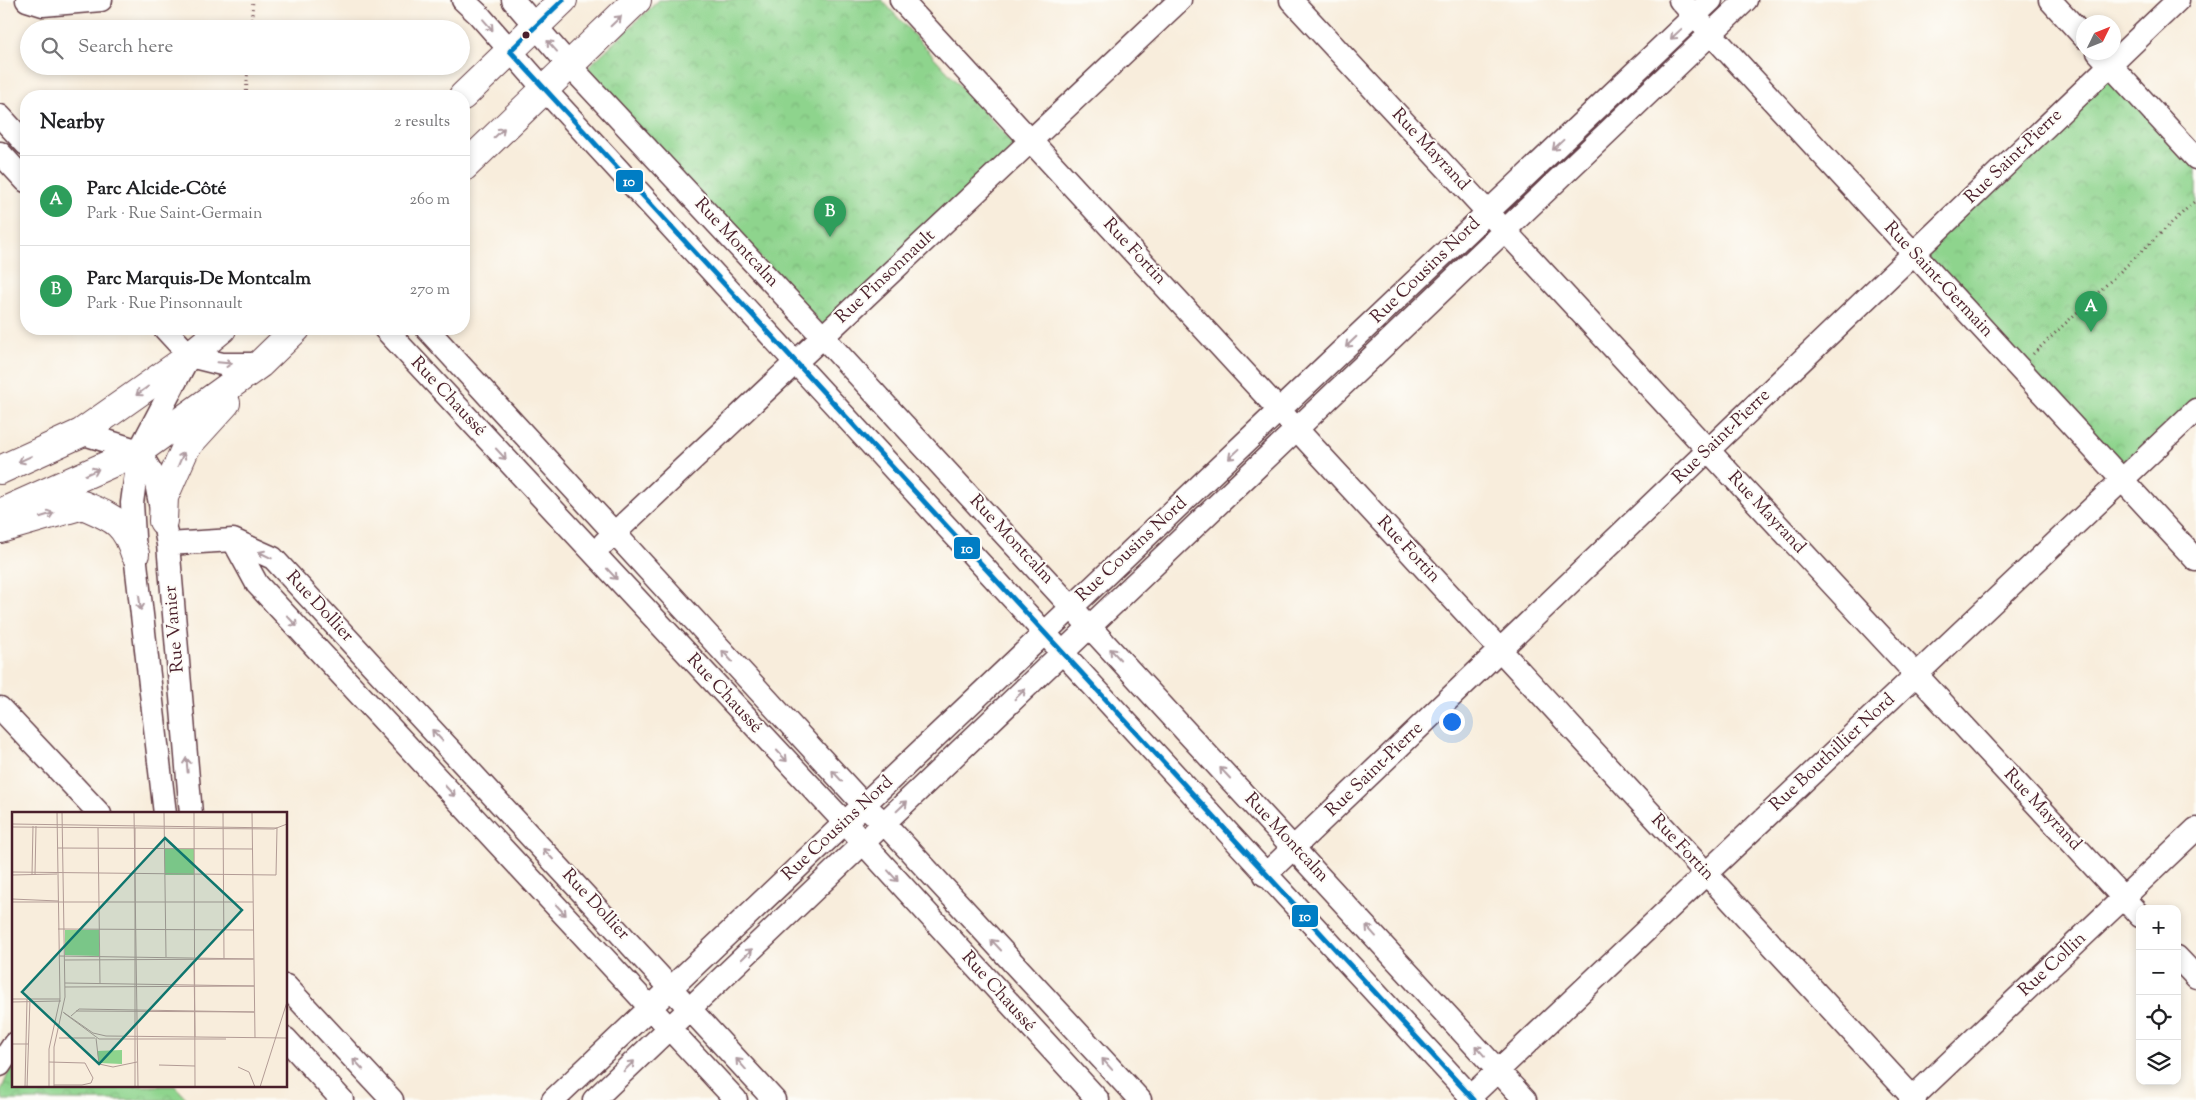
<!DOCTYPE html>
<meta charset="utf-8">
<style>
body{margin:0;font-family:"Sorts Mill Goudy",serif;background:#f6f6f6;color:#202124}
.controls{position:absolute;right:15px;bottom:15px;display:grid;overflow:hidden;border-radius:10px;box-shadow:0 2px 8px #0003}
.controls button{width:45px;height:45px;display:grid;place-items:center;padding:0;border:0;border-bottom:1px solid #e0e0e0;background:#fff;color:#202124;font:25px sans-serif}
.compass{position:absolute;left:2076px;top:15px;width:45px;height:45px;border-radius:50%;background:#fff;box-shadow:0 2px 8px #0003;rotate:47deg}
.you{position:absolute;left:1451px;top:721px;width:18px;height:18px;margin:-12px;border:4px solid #fff;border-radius:50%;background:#1a73e8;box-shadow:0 0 0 8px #1a73e833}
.badge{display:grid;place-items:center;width:32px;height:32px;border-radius:50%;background:#db2777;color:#fff;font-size:16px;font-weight:700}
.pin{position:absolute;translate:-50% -41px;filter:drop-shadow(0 1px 2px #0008)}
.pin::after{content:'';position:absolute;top:26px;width:18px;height:15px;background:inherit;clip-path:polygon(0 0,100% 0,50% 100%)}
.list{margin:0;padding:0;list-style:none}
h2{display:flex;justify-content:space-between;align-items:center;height:65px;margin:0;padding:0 20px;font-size:21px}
h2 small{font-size:16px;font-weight:400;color:#757577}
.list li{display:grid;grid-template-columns:32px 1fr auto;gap:15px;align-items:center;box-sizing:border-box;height:90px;padding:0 20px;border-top:1px solid #e0e0e0}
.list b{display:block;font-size:19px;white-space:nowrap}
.list p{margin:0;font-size:16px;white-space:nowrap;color:#757577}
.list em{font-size:16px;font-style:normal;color:#757577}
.icon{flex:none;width:28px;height:28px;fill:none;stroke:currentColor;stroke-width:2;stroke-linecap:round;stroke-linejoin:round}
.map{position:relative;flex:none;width:2196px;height:1100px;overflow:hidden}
.search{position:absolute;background:#fff;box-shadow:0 2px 8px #0003;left:20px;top:20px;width:450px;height:55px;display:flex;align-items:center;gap:12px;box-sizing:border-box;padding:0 18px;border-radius:28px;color:#757577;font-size:19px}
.panel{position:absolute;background:#fff;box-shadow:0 2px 8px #0003;left:20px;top:90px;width:450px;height:245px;border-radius:20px}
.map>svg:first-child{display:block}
.park{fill:url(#park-crowns);stroke:#6c7a5c}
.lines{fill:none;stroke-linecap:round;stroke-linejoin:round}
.minor-casing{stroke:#643e46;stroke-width:25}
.major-casing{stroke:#643e46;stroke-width:30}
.path{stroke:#643e46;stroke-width:3;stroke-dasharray:1 4;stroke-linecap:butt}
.minor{stroke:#fff;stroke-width:22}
.major{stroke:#fff;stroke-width:28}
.bus-1-casing{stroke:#fdfcf7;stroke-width:9}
.bus-1{stroke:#007dc4;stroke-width:5}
.oneway{stroke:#ae9aa0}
.bus-dot{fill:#4a1f2b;stroke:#fdfcf7;stroke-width:2}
.labels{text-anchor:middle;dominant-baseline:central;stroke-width:4;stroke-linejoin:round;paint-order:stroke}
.street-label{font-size:18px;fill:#4a1f2b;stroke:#fdfcf7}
.inset-road{fill:none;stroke:#b29b95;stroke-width:1}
.view{fill:#0f766e;fill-opacity:0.15;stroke:#0f766e;stroke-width:2.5}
.inset-edge{fill:none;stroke:#4a1f2b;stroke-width:2.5}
.line-badge{stroke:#fdfcf7;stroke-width:2}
.badge-label{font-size:14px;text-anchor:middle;font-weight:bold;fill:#fff}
</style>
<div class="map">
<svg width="2196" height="1100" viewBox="0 0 2196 1100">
<defs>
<pattern id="park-crowns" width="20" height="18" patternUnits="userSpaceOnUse" patternTransform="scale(1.25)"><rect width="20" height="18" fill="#8ed48d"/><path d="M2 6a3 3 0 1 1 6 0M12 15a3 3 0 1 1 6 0" fill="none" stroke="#7cb67a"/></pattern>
</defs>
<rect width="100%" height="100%" fill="#fdfcf7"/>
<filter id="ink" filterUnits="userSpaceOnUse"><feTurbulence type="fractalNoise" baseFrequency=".02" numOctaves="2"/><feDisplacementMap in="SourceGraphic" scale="10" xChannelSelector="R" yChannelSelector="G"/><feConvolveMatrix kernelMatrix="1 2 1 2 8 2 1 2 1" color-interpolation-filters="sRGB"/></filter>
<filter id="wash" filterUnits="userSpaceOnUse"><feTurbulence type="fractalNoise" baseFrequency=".0096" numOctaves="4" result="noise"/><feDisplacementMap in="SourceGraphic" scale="20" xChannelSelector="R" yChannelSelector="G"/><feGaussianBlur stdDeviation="1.12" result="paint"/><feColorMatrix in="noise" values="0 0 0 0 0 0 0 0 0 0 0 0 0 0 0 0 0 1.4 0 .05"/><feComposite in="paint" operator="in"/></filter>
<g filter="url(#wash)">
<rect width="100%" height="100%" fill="#f8eddc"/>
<path class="park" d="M659 0H882L1015 146 824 327 585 70Z
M2110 65 2196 158V410L2122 480 1913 254Z
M14 1060V1086H175L188 1100H3L0 1093Z"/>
</g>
<g filter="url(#ink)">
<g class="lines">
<defs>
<path id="minor" d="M27 0 43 5 101 0
M463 0 479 15 545 90 1474 1100
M513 0 570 66 823 337 1525 1100
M901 0 1915 1100
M1291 0 2140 916
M1680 0 2196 560
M2050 0 2084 37
M2098 52 2196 158
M0 116 26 144
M0 153 26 181
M165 329 190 356 222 364H260
M385 329 845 823 1098 1100
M427 329 864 805 884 823 1140 1100
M81 433 139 451 155 478 168 544 191 814
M233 540 257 584 736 1100
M604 543 1180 0
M168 544 233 540 273 558 774 1100
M0 708 100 814
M165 814 135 554 132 503 139 451 189 356
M1265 875 2178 0
M2177 957 2196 977
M286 986 392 1100
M286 1039 342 1100
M0 1065 14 1044
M553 1100 1711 0
M594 1100 1746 0
M1469 1100 1471 1096 2196 410
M1910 1100 2196 829"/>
<path id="major" d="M463 96 563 0
M464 167 637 0
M0 470 81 433 179 364 222 329
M0 513 139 451 260 364 296 329
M163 521 164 497 186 447 226 403
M0 529 83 505C112 518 125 521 135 554"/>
</defs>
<use href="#minor" class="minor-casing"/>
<use href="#major" class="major-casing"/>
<path class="path" d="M251 29 253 0
M246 96 248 66
M2033 354 2196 200"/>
<use href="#minor" class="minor"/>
<use href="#major" class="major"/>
<defs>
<path id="bus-1" d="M563 0 510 51 1474 1100"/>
</defs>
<use href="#bus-1" class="bus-1-casing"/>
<use href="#bus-1" class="bus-1"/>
</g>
<defs><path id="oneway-shaft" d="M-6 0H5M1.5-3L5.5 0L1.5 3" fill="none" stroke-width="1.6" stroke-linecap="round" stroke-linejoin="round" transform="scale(1.25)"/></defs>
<g class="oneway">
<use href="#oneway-shaft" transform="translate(616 21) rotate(-44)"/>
<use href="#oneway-shaft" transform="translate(488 25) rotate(49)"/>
<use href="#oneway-shaft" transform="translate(1676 34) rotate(137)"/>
<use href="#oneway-shaft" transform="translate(552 46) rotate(-132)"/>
<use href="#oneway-shaft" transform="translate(499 133) rotate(-44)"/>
<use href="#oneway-shaft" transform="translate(1558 145) rotate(137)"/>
<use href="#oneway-shaft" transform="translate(1351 342) rotate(136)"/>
<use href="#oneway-shaft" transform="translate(225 363) rotate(5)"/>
<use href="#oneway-shaft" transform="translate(142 391) rotate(144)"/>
<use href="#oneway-shaft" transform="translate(501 454) rotate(47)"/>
<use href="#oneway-shaft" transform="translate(1234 454) rotate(137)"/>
<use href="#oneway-shaft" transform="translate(25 459) rotate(155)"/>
<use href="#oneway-shaft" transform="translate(181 459) rotate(-67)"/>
<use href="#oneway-shaft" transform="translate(92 472) rotate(-24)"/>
<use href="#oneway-shaft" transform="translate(47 515) rotate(-17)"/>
<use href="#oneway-shaft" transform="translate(265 555) rotate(-154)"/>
<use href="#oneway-shaft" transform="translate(612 574) rotate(47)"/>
<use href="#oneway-shaft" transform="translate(140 603) rotate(83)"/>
<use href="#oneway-shaft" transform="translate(292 621) rotate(47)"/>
<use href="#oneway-shaft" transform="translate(1115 654) rotate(-133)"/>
<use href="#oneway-shaft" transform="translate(727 656) rotate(-133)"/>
<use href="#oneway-shaft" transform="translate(1020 694) rotate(-44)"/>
<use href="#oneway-shaft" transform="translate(437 735) rotate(-133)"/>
<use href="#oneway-shaft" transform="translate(782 756) rotate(47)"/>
<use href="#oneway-shaft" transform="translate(187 765) rotate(-95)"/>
<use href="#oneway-shaft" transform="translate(1225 773) rotate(-133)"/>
<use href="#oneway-shaft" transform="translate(837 776) rotate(-133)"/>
<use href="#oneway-shaft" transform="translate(450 791) rotate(47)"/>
<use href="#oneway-shaft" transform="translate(902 806) rotate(-44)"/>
<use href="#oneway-shaft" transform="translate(548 854) rotate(-133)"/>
<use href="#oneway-shaft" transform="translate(893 876) rotate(48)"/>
<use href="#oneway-shaft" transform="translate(561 910) rotate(47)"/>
<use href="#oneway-shaft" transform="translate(1371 931) rotate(-132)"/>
<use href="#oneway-shaft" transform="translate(996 945) rotate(-133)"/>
<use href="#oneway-shaft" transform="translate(747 954) rotate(-44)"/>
<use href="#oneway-shaft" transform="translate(1480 1051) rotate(-132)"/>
<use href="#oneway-shaft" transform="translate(358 1064) rotate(-133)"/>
<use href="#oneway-shaft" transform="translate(741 1064) rotate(-132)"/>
<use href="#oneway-shaft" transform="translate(1107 1064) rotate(-132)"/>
<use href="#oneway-shaft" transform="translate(629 1066) rotate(-44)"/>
</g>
</g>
<circle class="bus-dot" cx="526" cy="35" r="4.5"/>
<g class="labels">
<g class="street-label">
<text transform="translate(1430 150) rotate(47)">Rue Mayrand</text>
<text transform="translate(2014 157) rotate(-44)">Rue Saint-Pierre</text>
<text transform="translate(736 243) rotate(47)">Rue Montcalm</text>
<text transform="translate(1134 252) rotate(47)">Rue Fortin</text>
<text transform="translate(1426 271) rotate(-44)">Rue Cousins Nord</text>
<text transform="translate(886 277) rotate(-43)">Rue Pinsonnault</text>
<text transform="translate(1938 280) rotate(47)">Rue Saint-Germain</text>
<text transform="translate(448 397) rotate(47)">Rue Chaussé</text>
<text transform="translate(1722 437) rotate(-44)">Rue Saint-Pierre</text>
<text transform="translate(1766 513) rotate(47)">Rue Mayrand</text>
<text transform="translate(1011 540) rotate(47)">Rue Montcalm</text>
<text transform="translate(1132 550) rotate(-43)">Rue Cousins Nord</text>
<text transform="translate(1408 550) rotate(47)">Rue Fortin</text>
<text transform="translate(319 607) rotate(47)">Rue Dollier</text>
<text transform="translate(175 629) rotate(-95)">Rue Vanier</text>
<text transform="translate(724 694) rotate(47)">Rue Chaussé</text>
<text transform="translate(1833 753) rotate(-43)">Rue Bouthillier Nord</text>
<text transform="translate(1375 770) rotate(-44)">Rue Saint-Pierre</text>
<text transform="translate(2042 810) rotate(47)">Rue Mayrand</text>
<text transform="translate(838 829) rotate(-43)">Rue Cousins Nord</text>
<text transform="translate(1286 838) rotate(47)">Rue Montcalm</text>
<text transform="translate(1682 848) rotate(47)">Rue Fortin</text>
<text transform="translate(595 905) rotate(47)">Rue Dollier</text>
<text transform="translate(2053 965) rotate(-43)">Rue Collin</text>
<text transform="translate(998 992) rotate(48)">Rue Chaussé</text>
</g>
</g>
<g transform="translate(12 812)">
<rect width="275" height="275" fill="#f8eddc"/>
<path d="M152 37H182V63H153ZM53 118H87V144L53 143ZM110 238V252L87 251 85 239Z" fill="#8ed48d"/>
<path class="inset-road" d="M122 0 126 275M152 0 154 145M182 0 183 275M211 0 212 147M240 0 243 226M0 12 265 16M0 15 262 17 275 12M86 16 88 172M123 16V275M46 36 241 37M0 60 264 63 265 16M0 63 45 62M20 63 21 14M23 63 24 14M0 87 46 89M0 90H241M46 117 242 118M47 144 242 147M53 148 241 147M182 149 183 225M53 171 242 174M53 175 242 174M0 187H48M0 190 49 189M64 199 242 200M51 200 81 221 94 224 275 226M52 201 87 227H214M59 204 67 197 242 200M47 226H83M84 226 87 252 101 255 125 250M0 232H16M37 250 73 251 81 266 79 271 70 273H42M147 253 183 254M226 255 237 260 243 275M13 275 15 187M15 275 18 187M37 275V237L48 187 45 0M42 275V235L53 185 50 0M248 275 275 190"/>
<path class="view" d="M153 26 230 98 87 252 10 180Z"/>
<rect width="275" height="275" class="inset-edge"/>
</g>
<g class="line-badge">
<rect x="615" y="169" width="29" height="24" rx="5" fill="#007dc4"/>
<rect x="953" y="536" width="28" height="24" rx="5" fill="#007dc4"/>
<rect x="1291" y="904" width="28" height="24" rx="5" fill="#007dc4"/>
</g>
<g class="badge-label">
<text x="629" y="186">10</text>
<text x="967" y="553">10</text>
<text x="1305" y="921">10</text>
</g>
</svg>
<div class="controls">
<button>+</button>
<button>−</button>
<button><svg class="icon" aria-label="locate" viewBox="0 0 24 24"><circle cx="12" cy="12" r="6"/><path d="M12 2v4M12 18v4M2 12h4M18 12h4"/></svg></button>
<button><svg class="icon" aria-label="layers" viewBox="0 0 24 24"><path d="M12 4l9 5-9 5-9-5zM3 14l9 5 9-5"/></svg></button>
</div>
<svg class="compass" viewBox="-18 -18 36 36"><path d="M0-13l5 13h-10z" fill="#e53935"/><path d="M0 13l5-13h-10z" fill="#757577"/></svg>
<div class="you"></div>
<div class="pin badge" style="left:2091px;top:332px;background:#2e9e5b">A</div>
<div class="pin badge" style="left:830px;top:237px;background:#2e9e5b">B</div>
<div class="search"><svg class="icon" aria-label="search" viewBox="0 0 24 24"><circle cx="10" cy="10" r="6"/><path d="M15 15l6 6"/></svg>Search here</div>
<section class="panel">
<h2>Nearby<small>2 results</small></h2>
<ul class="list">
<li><span class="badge" style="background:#2e9e5b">A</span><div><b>Parc Alcide-Côté</b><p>Park · Rue Saint-Germain</p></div><em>260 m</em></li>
<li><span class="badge" style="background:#2e9e5b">B</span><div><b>Parc Marquis-De Montcalm</b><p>Park · Rue Pinsonnault</p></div><em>270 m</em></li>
</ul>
</section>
</div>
